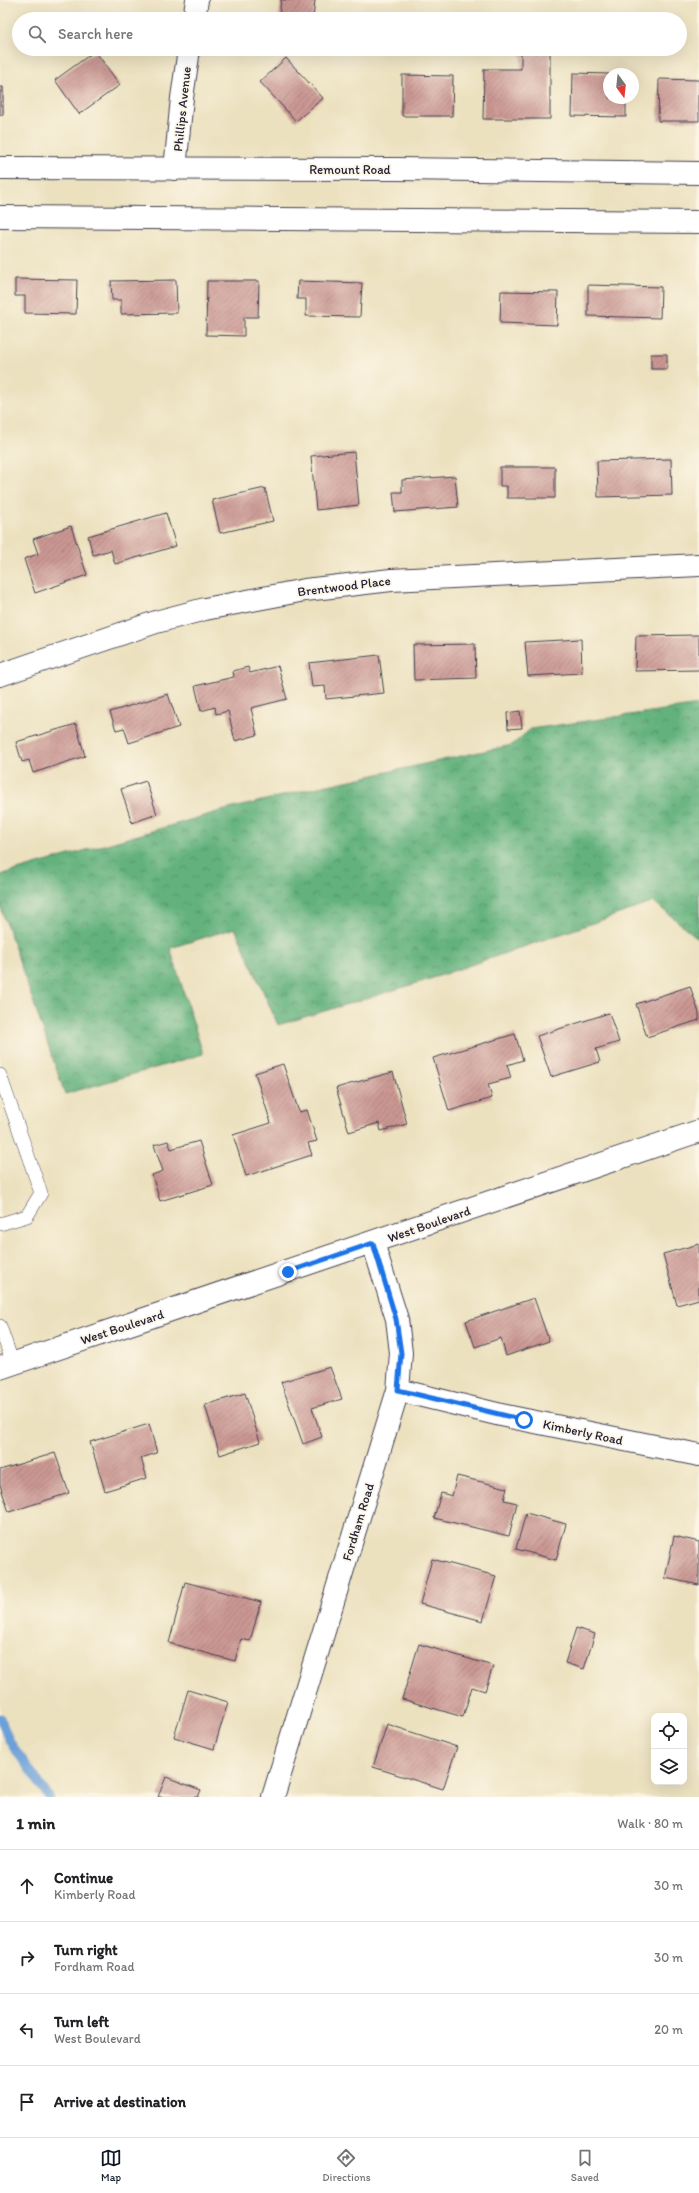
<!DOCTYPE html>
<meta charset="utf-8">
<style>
body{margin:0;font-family:Itim,sans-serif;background:#f2f2f2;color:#202124}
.controls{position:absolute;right:12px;bottom:12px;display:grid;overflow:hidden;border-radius:8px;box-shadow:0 4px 16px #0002}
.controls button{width:36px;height:36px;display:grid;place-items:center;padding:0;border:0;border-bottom:1px solid #e0e0e0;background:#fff;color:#202124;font:20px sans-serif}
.compass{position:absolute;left:603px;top:68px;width:36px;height:36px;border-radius:50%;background:#fff;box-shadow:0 4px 16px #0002;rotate:165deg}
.stop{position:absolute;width:12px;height:12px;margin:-9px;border:3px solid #1a73e8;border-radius:50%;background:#fff}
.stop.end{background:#1a73e8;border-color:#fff;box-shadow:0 1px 4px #0008}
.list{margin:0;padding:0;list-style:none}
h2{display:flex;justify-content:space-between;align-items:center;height:52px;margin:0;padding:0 16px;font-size:17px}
h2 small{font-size:13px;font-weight:400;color:#757577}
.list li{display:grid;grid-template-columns:26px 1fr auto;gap:12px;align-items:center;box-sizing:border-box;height:72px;padding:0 16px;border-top:1px solid #e0e0e0}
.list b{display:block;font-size:15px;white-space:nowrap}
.list p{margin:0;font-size:13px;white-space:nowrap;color:#757577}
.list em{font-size:13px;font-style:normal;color:#757577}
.icon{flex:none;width:22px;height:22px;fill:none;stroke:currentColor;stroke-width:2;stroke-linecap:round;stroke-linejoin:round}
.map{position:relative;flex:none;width:699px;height:1797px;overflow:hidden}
.search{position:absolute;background:#fff;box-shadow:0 4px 16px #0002;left:12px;right:12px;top:12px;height:44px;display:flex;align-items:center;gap:10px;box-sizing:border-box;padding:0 14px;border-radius:22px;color:#757577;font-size:15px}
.sheet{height:340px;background:#fff}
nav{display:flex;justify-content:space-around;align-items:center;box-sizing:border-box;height:56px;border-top:1px solid #e0e0e0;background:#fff;font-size:11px;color:#757577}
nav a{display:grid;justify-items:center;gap:2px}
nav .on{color:#111827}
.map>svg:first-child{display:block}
.forest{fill:url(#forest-crowns);stroke:#436a5c}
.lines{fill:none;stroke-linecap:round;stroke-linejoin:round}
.stream{stroke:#6ca0d8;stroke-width:9}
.building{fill:url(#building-hatch)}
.lane-casing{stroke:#403f4f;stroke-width:14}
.street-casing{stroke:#403f4f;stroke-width:24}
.secondary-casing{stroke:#403f4f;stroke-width:24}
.primary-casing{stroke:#403f4f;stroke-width:24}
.lane{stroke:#fff;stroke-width:13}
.street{stroke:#fff;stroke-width:22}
.secondary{stroke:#fff;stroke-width:22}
.primary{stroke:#fff;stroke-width:22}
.route{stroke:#1a73e8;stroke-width:5}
.labels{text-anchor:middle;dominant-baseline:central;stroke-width:3.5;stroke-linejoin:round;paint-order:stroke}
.street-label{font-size:13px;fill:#22223b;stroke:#fcf5e5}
</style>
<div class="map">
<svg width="699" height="1797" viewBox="0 0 699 1797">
<defs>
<pattern id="forest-crowns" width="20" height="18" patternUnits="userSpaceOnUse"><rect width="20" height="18" fill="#64b27d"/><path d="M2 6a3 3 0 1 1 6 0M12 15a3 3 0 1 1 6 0" fill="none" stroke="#529068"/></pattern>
<pattern id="building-hatch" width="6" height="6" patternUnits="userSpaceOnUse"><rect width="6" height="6" fill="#cb9793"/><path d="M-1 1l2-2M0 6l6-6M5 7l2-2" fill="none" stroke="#a47b79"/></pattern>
</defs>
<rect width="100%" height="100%" fill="#fcf5e5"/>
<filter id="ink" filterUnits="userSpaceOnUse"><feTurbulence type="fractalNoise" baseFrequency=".025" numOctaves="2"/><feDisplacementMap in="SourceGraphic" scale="8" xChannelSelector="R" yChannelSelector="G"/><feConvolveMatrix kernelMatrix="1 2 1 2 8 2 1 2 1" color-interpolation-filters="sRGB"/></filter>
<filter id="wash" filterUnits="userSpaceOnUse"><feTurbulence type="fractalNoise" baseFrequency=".012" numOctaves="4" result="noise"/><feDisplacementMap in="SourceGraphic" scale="16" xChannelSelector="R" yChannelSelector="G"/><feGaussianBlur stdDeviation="0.9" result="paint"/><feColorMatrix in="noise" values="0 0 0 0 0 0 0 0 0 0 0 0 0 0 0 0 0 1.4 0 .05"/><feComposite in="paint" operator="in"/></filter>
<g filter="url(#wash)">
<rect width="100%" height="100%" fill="#ece1bf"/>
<path class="forest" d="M699 705V939L654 902 424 981 278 1025 235 928 170 948 203 1054 65 1094 0 905V875L221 811 314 788 512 745 531 729Z"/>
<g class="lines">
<path class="stream" d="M0 1718 10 1742 49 1797"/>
</g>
<g id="blocks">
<path class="building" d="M281 0H315L313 19 279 17Z
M521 49H550V119H483L484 69H521Z
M95 51 120 85 79 114 55 80Z
M286 58 323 98 296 121 260 82Z
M573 73 609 74V98H626V117L572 116Z
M402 75 453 76 452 116H402Z
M659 79 699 80V121H658Z
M0 87H3V115H0Z
M15 279 77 280 76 314 25 313V296H15Z
M176 280 177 313 121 314V300H112L111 281Z
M207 281H259L258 317H244V336L206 335Z
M298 281 362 283 360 317 306 316V299H297Z
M588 285 661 287 660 318 588 316Z
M501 291 558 292 557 325 500 323Z
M651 354H667V369H651Z
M354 452 359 505 316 510 311 456Z
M671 459 672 495 598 497 597 461Z
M500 467H555V498H507V486H500Z
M455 476 458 507 395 512 393 492H402V480Z
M265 488 273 521 220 533 212 500Z
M166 513 176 546 115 564 111 550 93 555 88 536Z
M71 526 87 575 35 593 24 559 38 554 33 539Z
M699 635V670L635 671 636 636Z
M581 639 582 673 528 676 525 642Z
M475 644 476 678 414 680 413 645Z
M379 655 384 693 326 699 325 686 312 687 309 663Z
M278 666 287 699 251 708 257 735 235 741 228 711 216 714 215 707 201 711 195 686 234 677 233 671 248 667 250 673Z
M168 694 179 727 129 743 124 728 116 730 110 712Z
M520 711 522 728 508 729 507 713Z
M76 724 85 756 33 773 29 760 22 762 16 742Z
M146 781 157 814 132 823 121 789Z
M690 986 699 1013V1020L647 1037 636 1004Z
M609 1013 619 1042 596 1049 600 1062 551 1077 537 1036Z
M515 1034 523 1060 507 1065 511 1078 488 1084 492 1098 449 1111 433 1058Z
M283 1064 299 1112 307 1110 317 1141 308 1143 312 1155 246 1176 233 1135 271 1123 255 1073Z
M393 1072 407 1124 381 1131 379 1123 349 1132 336 1088Z
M168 1141 171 1149 199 1141 213 1185 160 1201 152 1175 163 1171 154 1145Z
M699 1244V1299L677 1305 663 1254Z
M534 1298 549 1341 506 1356 501 1338 475 1347 466 1321Z
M330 1367 342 1399 312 1408 322 1437 303 1444 281 1382Z
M245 1393 260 1442 220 1455 205 1405Z
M149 1424 157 1453 141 1458 147 1478 105 1491 90 1442Z
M55 1453 69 1493 9 1512 0 1485V1470Z
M457 1476 507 1488 504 1500 517 1503 509 1536 434 1518 441 1493 452 1496Z
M526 1513 566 1524 556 1560 516 1549Z
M674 1536 699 1542V1585L665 1578Z
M432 1559 496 1576 483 1621 420 1604Z
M185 1582 261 1602 250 1641 241 1639 235 1661 169 1643Z
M576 1628 595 1634 584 1669 565 1663Z
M419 1644 493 1666 485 1691 472 1687 463 1717 402 1699Z
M188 1690 228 1702 214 1749 174 1737Z
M387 1724 457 1747 443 1789 373 1767Z
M166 1777 201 1790 198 1797H158Z"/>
</g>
</g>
<g filter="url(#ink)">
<use href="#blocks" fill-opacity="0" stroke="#403f4f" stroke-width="1"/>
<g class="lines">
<defs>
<path id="lane" d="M0 1075 41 1193 27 1216 0 1224
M0 1326 13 1364"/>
<path id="street" d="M194 19 197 0
M175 169 182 98 189 49
M0 675 156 622 205 609 305 590 391 580 699 565
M398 1390 501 1415 699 1455
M273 1797 398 1390 401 1353 397 1319 373 1243"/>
<path id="secondary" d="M0 168 397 169 699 173
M0 217 699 222"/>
<path id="primary" d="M0 1368 699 1131"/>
</defs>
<use href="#lane" class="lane-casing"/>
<use href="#street" class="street-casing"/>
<use href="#secondary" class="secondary-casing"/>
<use href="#primary" class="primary-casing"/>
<use href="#lane" class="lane"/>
<use href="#street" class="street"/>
<use href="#secondary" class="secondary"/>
<use href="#primary" class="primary"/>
</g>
</g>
<g class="lines" filter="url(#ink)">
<path class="route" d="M288 1272 373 1243 396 1319 401 1353 398 1390 524 1420"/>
</g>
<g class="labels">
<g class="street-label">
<text transform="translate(182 109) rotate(-84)">Phillips Avenue</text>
<text x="350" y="169">Remount Road</text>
<text transform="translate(344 586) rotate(-7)">Brentwood Place</text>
<text transform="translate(429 1224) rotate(-19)">West Boulevard</text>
<text transform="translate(122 1327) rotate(-18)">West Boulevard</text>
<text transform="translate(583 1432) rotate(12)">Kimberly Road</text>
<text transform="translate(358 1522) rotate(-73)">Fordham Road</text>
</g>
</g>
</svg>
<div class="controls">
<button><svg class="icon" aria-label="locate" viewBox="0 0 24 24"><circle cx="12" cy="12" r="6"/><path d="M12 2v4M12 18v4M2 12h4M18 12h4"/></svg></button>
<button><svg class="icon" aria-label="layers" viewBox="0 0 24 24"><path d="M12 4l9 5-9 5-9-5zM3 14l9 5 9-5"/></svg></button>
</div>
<svg class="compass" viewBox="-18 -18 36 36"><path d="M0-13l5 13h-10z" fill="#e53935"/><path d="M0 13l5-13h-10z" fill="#757577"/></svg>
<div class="stop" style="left:524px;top:1420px"></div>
<div class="stop end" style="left:288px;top:1272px"></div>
<div class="search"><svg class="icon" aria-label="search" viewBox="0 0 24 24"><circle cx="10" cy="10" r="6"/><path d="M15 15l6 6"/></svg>Search here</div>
</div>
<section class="sheet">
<h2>1 min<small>Walk · 80 m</small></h2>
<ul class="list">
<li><svg class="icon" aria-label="ahead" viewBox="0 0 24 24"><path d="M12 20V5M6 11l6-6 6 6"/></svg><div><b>Continue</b><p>Kimberly Road</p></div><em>30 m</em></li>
<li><svg class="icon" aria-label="right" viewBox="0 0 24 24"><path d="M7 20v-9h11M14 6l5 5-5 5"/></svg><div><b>Turn right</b><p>Fordham Road</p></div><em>30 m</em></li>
<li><svg class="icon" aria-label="left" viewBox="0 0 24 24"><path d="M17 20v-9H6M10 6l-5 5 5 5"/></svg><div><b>Turn left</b><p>West Boulevard</p></div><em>20 m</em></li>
<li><svg class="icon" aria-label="arrive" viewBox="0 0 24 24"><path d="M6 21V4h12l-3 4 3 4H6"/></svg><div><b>Arrive at destination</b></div></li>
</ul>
</section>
<nav>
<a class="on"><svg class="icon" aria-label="map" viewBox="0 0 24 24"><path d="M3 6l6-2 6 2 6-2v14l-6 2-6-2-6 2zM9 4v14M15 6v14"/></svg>Map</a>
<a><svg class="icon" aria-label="directions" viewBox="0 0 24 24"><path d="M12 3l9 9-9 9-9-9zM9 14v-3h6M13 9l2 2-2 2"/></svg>Directions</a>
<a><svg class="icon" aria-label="saved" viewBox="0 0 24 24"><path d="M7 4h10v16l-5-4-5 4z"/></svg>Saved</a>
</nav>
